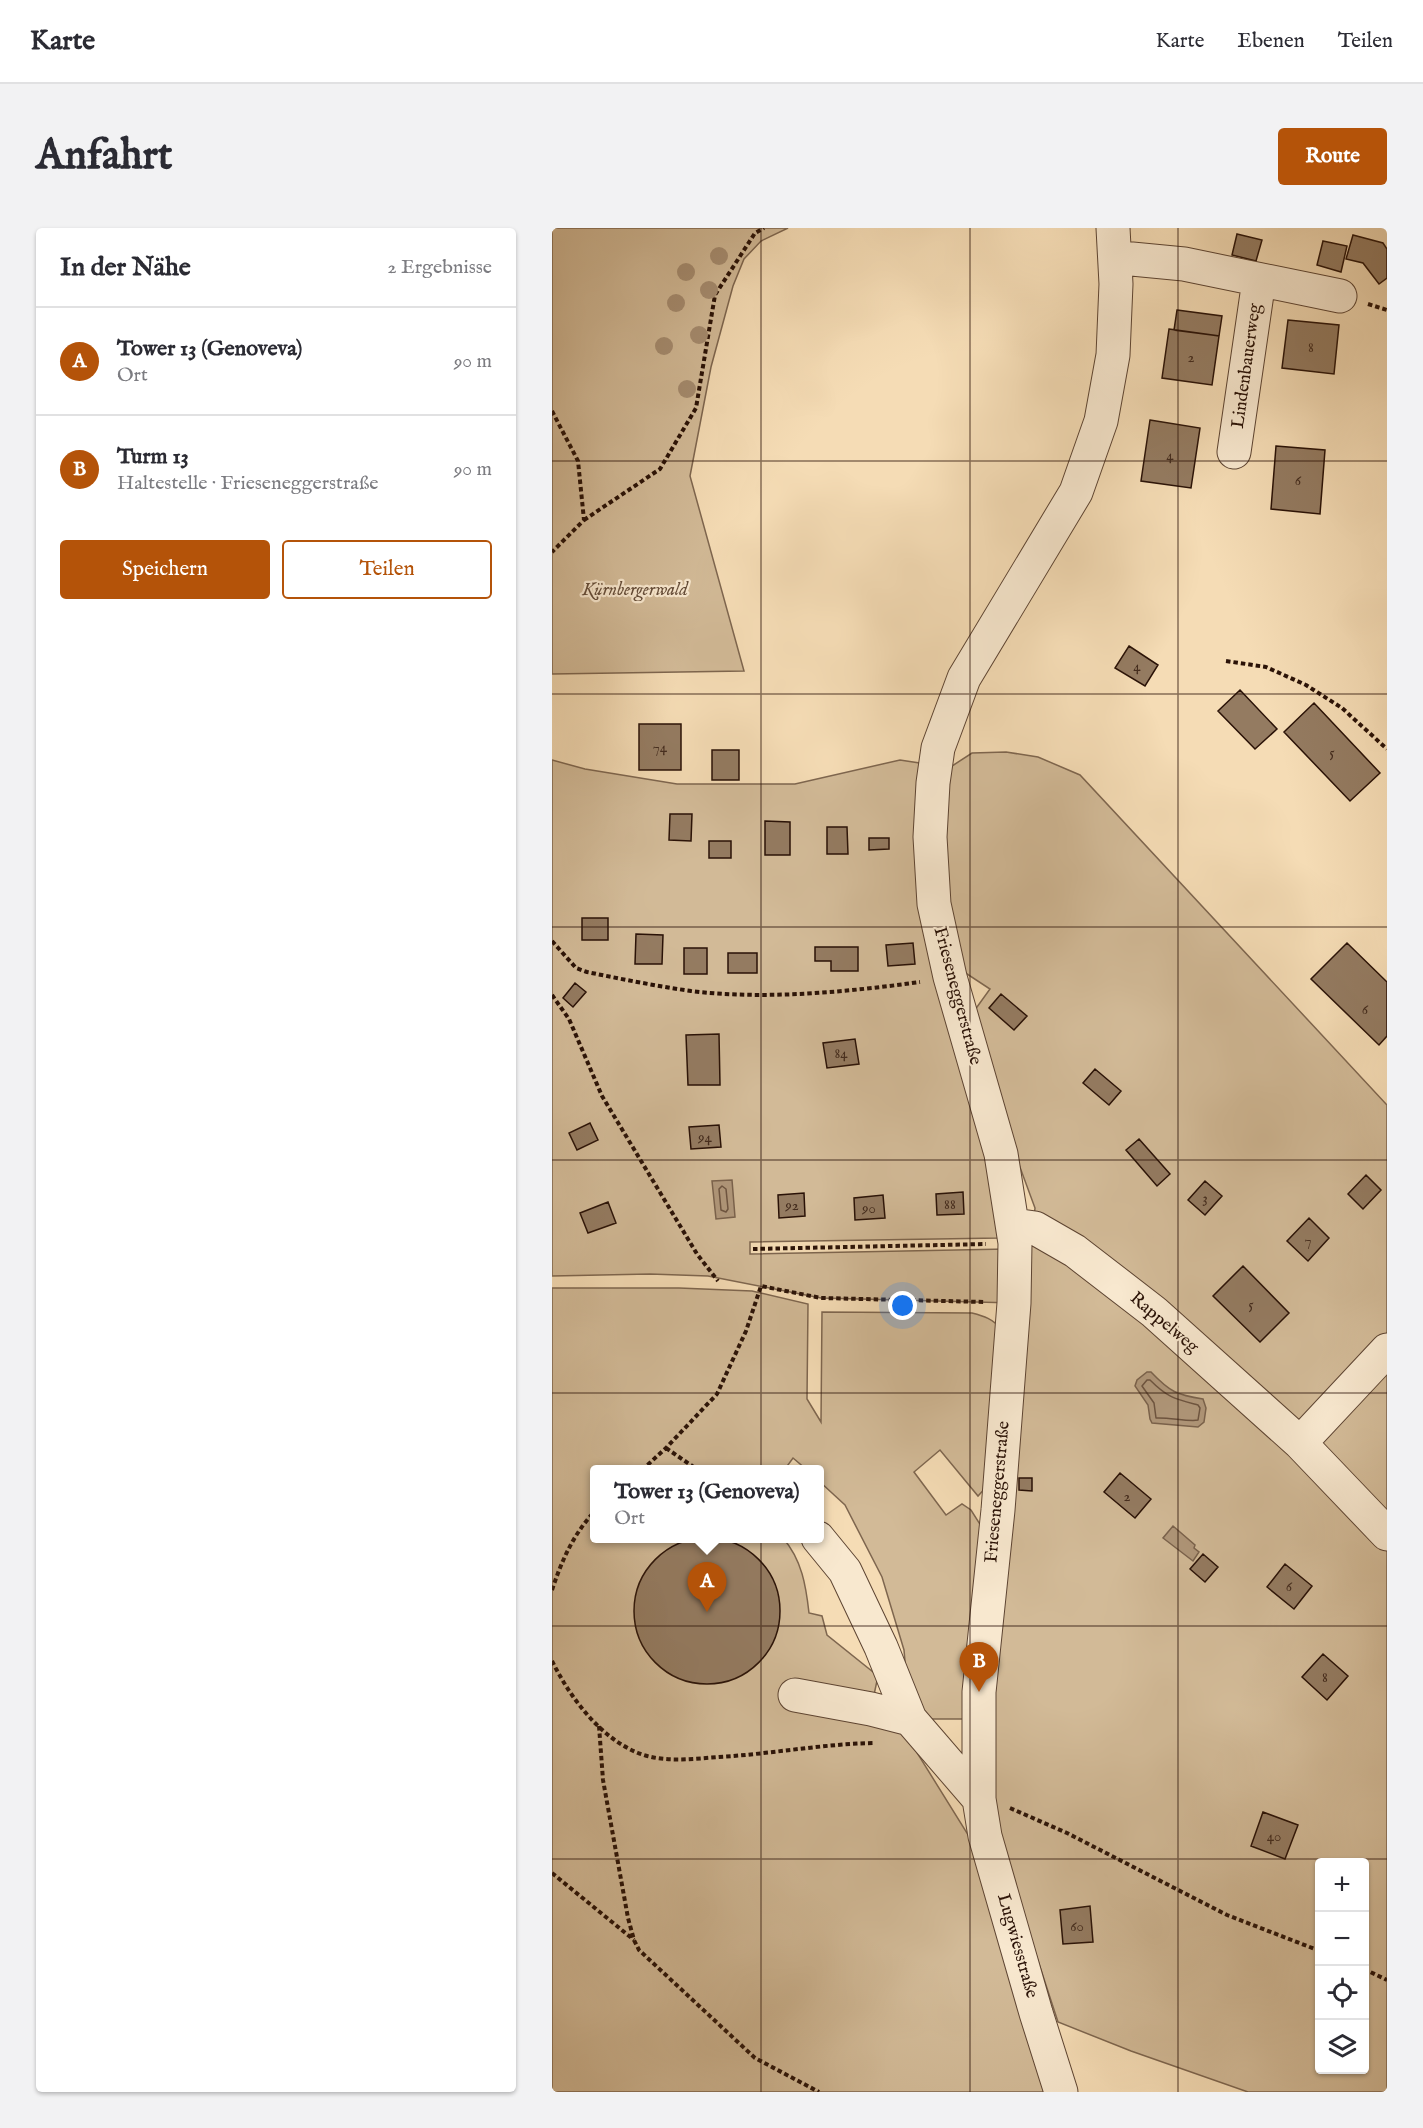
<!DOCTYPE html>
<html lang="de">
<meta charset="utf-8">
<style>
body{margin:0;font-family:"IM FELL English",serif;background:#f2f2f3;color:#2b2b33}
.controls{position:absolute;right:18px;bottom:18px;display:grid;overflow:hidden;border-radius:6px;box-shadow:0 2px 4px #0004}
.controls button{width:54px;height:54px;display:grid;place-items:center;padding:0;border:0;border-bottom:2px solid #e1e1e2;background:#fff;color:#2b2b33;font:30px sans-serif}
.you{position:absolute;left:351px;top:1078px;width:21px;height:21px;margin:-15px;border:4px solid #fff;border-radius:50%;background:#1a73e8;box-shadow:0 0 0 9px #1a73e833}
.badge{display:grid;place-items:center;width:39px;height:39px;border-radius:50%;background:#b45309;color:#fff;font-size:20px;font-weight:700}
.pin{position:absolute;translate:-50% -50px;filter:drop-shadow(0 2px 3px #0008)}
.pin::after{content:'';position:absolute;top:32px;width:21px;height:18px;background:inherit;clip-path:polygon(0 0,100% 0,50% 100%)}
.popup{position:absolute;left:38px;top:1237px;width:234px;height:78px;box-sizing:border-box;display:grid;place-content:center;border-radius:6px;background:#fff;filter:drop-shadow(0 2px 4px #0005);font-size:20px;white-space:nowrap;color:#7c7c81}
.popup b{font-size:22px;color:#2b2b33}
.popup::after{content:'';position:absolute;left:50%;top:100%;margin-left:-12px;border:12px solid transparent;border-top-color:#fff}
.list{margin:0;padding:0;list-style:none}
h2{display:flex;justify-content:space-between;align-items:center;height:78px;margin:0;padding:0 24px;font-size:26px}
h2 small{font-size:20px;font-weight:400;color:#7c7c81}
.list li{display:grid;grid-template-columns:39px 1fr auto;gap:18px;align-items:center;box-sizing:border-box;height:108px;padding:0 24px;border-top:2px solid #e1e1e2}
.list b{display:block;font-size:22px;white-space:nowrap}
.list p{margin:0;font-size:20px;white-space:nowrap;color:#7c7c81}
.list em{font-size:20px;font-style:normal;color:#7c7c81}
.actions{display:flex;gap:12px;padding:18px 24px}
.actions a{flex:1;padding:14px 0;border:2px solid #b45309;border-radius:6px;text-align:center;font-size:21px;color:#b45309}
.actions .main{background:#b45309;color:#fff}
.icon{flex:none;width:33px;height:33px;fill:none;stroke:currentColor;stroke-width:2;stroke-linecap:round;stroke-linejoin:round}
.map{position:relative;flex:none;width:835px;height:1864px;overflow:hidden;border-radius:6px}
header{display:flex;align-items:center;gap:36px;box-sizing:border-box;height:84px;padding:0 30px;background:#fff;border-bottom:2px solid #e1e1e2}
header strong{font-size:28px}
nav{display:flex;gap:33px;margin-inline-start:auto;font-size:21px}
.intro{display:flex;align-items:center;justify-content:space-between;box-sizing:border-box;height:144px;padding:0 36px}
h1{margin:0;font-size:42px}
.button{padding:15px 27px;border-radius:6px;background:#b45309;color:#fff;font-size:21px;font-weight:700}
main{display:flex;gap:36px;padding:0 36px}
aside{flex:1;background:#fff;border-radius:6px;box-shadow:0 2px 4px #0004}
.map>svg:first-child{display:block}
.green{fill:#d2ba97;stroke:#7e664f;stroke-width:1.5;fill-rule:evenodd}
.water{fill:#b0977a;stroke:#7a624c;stroke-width:1.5}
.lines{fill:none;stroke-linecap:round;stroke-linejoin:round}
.shore{stroke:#6d5440;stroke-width:1.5}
.building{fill:#947b61;stroke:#2a1207;stroke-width:1.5}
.minor-casing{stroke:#5d4432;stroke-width:35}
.path{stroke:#2a1207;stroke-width:4;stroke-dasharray:4.5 3;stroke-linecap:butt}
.minor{stroke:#f8e8cf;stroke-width:33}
.tree{fill:#a68d71}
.grid{fill:none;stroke:#2a1207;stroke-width:1.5;stroke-opacity:0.55}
.labels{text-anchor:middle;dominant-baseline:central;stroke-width:4.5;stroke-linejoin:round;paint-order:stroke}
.number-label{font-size:15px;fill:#442c1e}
.street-label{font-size:18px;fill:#2a1207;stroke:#f8e8cf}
.park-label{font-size:18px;font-style:italic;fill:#654d39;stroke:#f8e8cf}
</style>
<header>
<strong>Karte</strong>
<nav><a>Karte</a><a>Ebenen</a><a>Teilen</a></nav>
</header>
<div class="intro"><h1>Anfahrt</h1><a class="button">Route</a></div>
<main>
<aside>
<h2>In der Nähe<small>2 Ergebnisse</small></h2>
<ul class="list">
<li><span class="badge">A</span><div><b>Tower 13 (Genoveva)</b><p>Ort</p></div><em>90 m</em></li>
<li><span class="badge">B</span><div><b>Turm 13</b><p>Haltestelle · Frieseneggerstraße</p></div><em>90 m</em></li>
</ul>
<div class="actions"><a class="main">Speichern</a><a>Teilen</a></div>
</aside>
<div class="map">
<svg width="835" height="1864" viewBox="0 0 835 1864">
<rect width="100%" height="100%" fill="#f5dcb5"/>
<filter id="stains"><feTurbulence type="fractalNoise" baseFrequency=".00333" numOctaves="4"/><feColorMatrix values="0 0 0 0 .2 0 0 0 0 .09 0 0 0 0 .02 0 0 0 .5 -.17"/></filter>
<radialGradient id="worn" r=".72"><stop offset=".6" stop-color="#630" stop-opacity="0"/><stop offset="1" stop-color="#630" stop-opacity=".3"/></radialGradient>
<path class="green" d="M0 0H236L209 13 192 31 181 58 159 139 138 248 192 443 0 446Z
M454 524 486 529 528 547 835 877V1864H696L579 1823 506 1794 444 1604 437 1527 476 1035 483 980 458 912 420 786 438 761 412 744 390 659 395 553 400 538 420 525ZM768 1634H812V1842H768Z
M0 532 33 541 125 556H243L348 532 374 536 433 901 447 1010 198 1014V1026L455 1021 462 1075 269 1070 156 1048 98 1046 0 1048Z
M0 1060H127L200 1063 256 1076 255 1171 269 1194 270 1084 420 1085C432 1088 441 1091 449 1101L437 1256 426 1268 388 1222 362 1244 394 1287 410 1276 419 1282 431 1301 417 1491H358L349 1499 415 1605 427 1630 501 1864H0ZM241 1230 254 1241 268 1242V1254L293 1277 330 1349 352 1422 358 1491 319 1481 326 1448 275 1407 270 1388 257 1385C254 1358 250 1332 231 1310H42V1242L233 1241Z"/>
<path class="water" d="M180 952 183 989 164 991 160 953Z
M595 1144H599C618 1164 625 1167 651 1171L654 1180 652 1194 646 1199 600 1195 598 1191 596 1177 583 1158 585 1152Z
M621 1298 643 1317 642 1320 647 1324 641 1333 611 1310Z"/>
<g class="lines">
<path class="shore" d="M170 958 174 961 176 981 174 984 169 982 167 961Z
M595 1152H598C616 1170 623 1171 646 1177L648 1180 646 1192C637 1194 616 1189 604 1190L602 1175 590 1158Z"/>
</g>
<path class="building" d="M685 6 710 12 704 33 680 27Z
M801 7 831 15 835 21V50L827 56 811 35 794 31Z
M771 13 795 18 789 44 765 37Z
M625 82 670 88 667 108 622 102Z
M736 92 787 97 782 146 730 140Z
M617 101 667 108 660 157 610 150Z
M598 192 648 200 639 260 589 253Z
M724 218 773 222 768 286 719 281Z
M577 418 606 437 593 458 563 440Z
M688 462 725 501 703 521 666 483Z
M762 475 828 545 798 573 732 504Z
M87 496H129V542H87Z
M160 522H187V552H160Z
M118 586H140L139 613 117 612Z
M213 593 238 594V627H213Z
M275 599H295L296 626H275Z
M317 610H337V621L317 622Z
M157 613H179V630H157Z
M30 690H56V712H30Z
M84 706 111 707 110 736H83Z
M361 715 363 736 336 738 334 717Z
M795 715 835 754V808L827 817 759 751Z
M263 719H306V743H279V733H263Z
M132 720H155V746H132Z
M176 725H205V745H176Z
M23 755 34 764 21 779 11 770Z
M449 766 475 788 462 802 437 780Z
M167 806 168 857H136L134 807Z
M303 811 307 836 275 840 271 815Z
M543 841 569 863 557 877 531 855Z
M38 895 46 912 25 922 17 905Z
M167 897 169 919 139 921 137 899Z
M587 911 618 946 605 958 574 922Z
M814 947 829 962 811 981 796 966Z
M653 953 670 968 653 987 636 972Z
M411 964 412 986 385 987 384 966Z
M252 965 253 988 227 990 226 967Z
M331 967 333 990 303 992 302 970Z
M56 974 64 995 36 1005 28 985Z
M757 990 777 1010 756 1033 735 1013Z
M691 1038 737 1085 708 1114 661 1068Z
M568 1245 599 1271 583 1290 552 1264Z
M467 1250H480V1263L467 1262Z
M82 1383a73 73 0 1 1 146 0a73 73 0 1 1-146 0Z
M651 1326 666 1339 653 1354 638 1341Z
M733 1336 760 1358 742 1381 715 1359Z
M771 1426 796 1448 775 1472 750 1449Z
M711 1584 746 1597 733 1631 699 1618Z
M538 1678 541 1714 511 1716 508 1682Z"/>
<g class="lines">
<defs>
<path id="minor" d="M563 31H580L632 36 788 68
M682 224 707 52
M462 997 483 1000 523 1023 602 1084 748 1215 835 1306
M748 1215 835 1122
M266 1310 293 1343 329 1419 358 1491 427 1571
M243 1467 319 1481 358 1491
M509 1864 484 1785 433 1608 427 1571V1464L446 1282 462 1075 463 1015 449 926 398 749 382 676 378 609 381 555 386 520 412 450 524 264 549 193 561 127 564 56 561 0"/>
</defs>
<use href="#minor" class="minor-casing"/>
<path class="path" d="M816 76 835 82
M0 183 26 233 32 292 0 324
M32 292 108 241 144 180 163 67 203 5 212 0
M674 433 714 439 754 457 790 480 835 521
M0 713 24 740 35 744C69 751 104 758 139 763 213 772 295 764 368 754
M0 767 17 791 50 868 145 1026 166 1053
M201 1021 434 1016
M114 1220 146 1242
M90 1242 114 1220 165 1166 194 1103 209 1058 269 1070 434 1074
M0 1362C10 1332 21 1307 42 1284
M0 1433C18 1469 47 1509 86 1525 111 1535 140 1531 167 1529 219 1526 270 1516 322 1515
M47 1498 51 1552 76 1690 82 1712 87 1722 203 1830 267 1864
M458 1580 515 1605 675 1687 768 1723
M0 1645 82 1712
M812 1741 835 1752"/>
<use href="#minor" class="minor"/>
</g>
<g class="tree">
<circle cx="167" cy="28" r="9"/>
<circle cx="134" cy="44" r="9"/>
<circle cx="157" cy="62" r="9"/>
<circle cx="124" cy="75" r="9"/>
<circle cx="147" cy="107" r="9"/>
<circle cx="112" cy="118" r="9"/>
<circle cx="135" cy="161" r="9"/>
</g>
<path class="grid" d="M209 0V1864M418 0V1864M626 0V1864M0 233H835M0 466H835M0 699H835M0 932H835M0 1165H835M0 1398H835M0 1631H835"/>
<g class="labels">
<g class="number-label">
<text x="759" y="119">8</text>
<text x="639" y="129">2</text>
<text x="618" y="227">4</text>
<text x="746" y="252">6</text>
<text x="585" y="438">4</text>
<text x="108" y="519">74</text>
<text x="780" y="524">5</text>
<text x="813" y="781">6</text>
<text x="289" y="825">84</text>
<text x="153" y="909">94</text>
<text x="653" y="970">3</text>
<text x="398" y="976">88</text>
<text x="240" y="977">92</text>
<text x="317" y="980">90</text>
<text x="756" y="1012">7</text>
<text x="699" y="1076">5</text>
<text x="575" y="1268">2</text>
<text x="737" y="1358">6</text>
<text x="773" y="1449">8</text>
<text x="722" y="1608">40</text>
<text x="525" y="1698">60</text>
</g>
<g class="street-label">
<text transform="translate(695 138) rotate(-82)">Lindenbauerweg</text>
<text transform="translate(405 768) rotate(75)">Frieseneggerstraße</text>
<text transform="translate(612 1095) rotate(40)">Rappelweg</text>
<text transform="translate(446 1264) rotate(-85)">Frieseneggerstraße</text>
<text transform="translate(465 1718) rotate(74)">Lugwiesstraße</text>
</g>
<g class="park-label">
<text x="83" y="362">Kürnbergerwald</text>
</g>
</g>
<rect width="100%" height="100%" filter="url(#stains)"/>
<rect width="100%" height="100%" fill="url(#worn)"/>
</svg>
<div class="controls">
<button>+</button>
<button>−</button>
<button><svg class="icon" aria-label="locate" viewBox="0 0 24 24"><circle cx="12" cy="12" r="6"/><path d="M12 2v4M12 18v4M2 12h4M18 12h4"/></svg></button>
<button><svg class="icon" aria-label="layers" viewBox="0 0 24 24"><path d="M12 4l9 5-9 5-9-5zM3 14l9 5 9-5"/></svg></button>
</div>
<div class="you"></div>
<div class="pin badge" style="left:155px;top:1384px">A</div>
<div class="popup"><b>Tower 13 (Genoveva)</b>Ort</div>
<div class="pin badge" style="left:427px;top:1464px">B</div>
</div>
</main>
